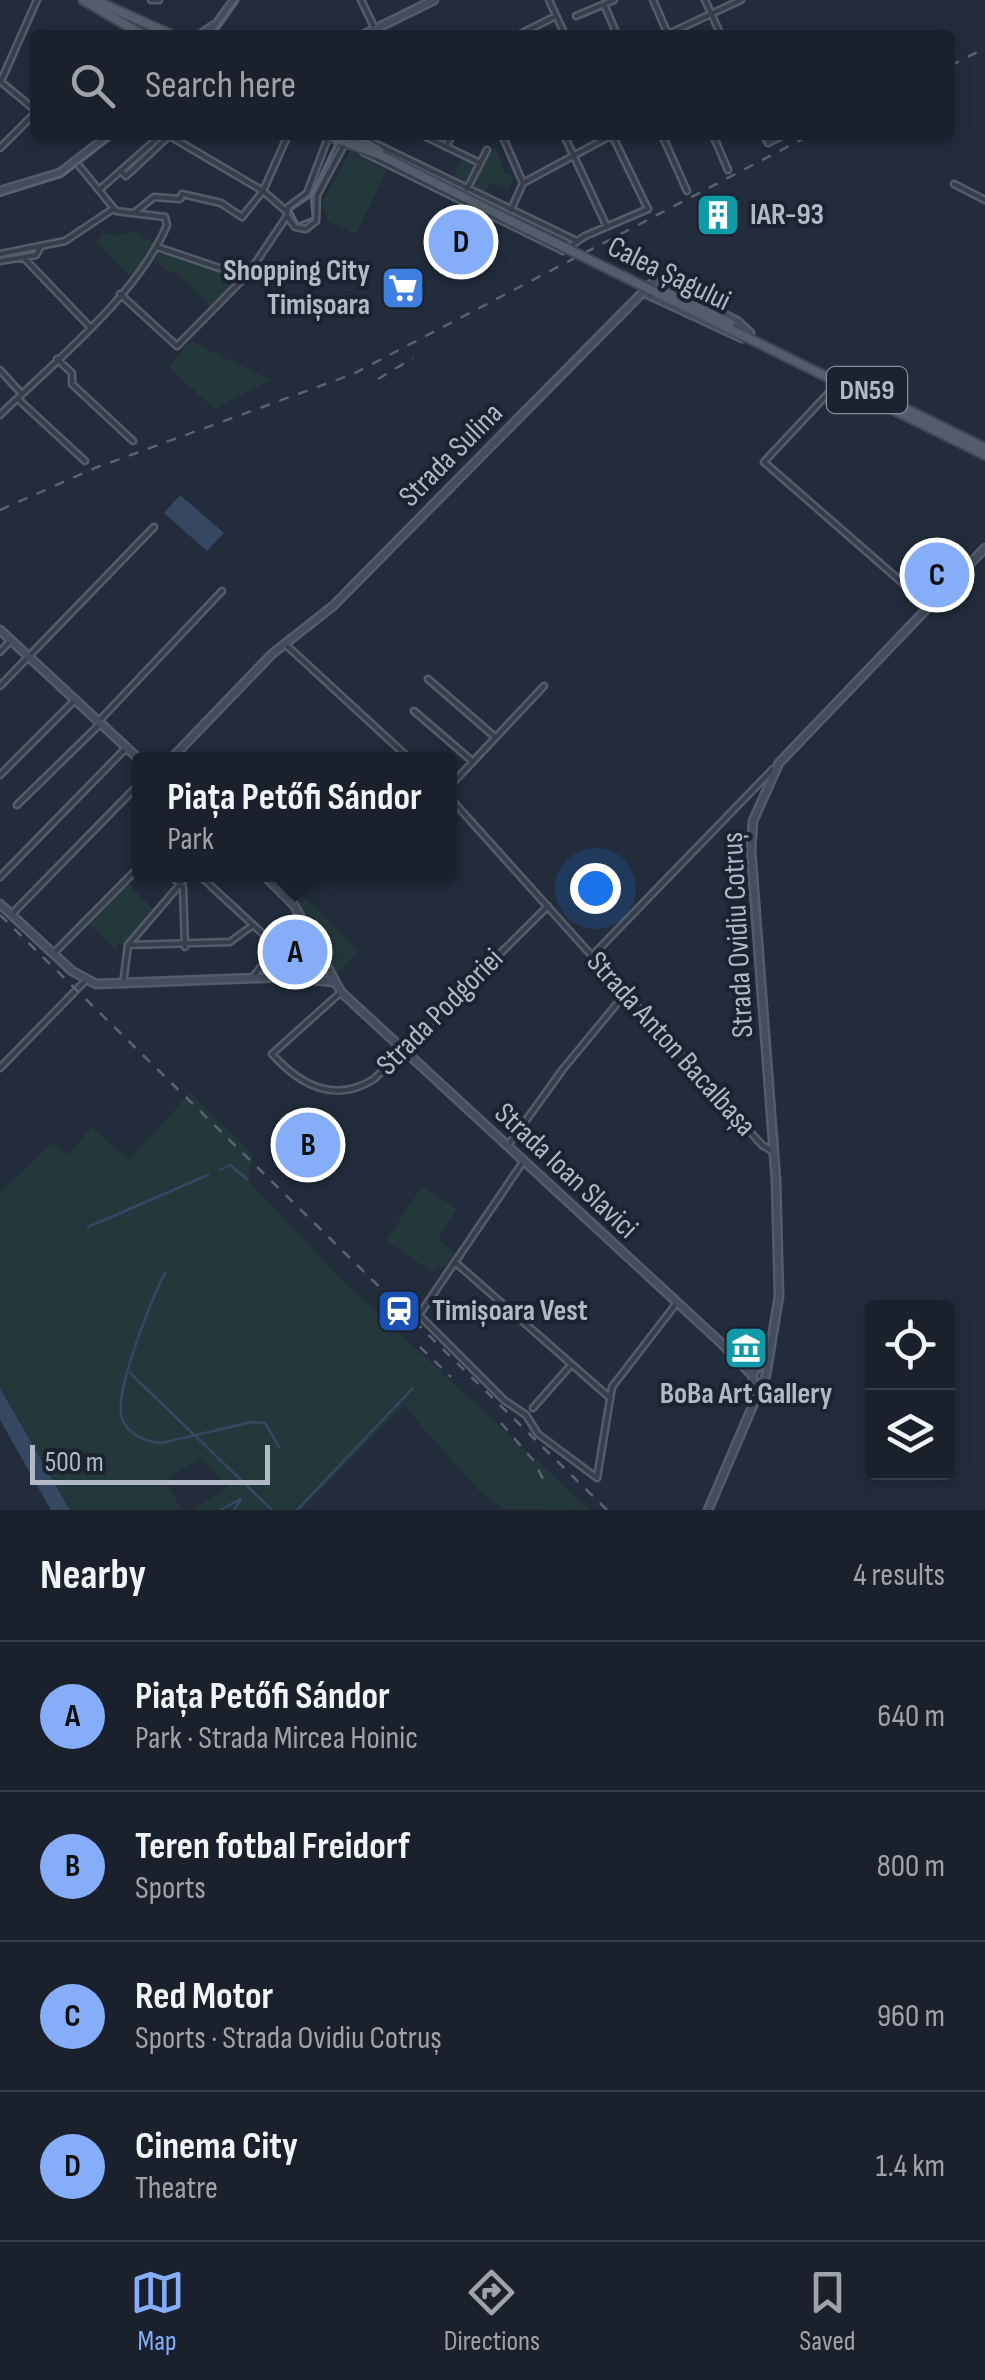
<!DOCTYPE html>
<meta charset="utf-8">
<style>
body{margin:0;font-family:"Sofia Sans Condensed",sans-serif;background:#232934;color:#f1f3f6}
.controls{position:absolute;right:30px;bottom:30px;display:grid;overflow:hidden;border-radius:10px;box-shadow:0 5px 15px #0003}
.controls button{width:90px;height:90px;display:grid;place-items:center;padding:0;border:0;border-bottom:2px solid #383e48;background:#1a212c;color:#f1f3f6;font:50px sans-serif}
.scale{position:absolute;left:30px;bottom:25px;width:240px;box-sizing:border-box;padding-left:10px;border:5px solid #b1b9c7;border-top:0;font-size:28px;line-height:35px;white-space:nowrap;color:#b1b9c7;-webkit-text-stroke:8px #1b2330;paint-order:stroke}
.you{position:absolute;left:595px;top:888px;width:35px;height:35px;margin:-25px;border:8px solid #fff;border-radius:50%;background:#1a73e8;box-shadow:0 0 0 15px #1a73e833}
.badge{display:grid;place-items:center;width:65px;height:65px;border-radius:50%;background:#86adf8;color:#111;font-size:32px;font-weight:700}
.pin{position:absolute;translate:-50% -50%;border:5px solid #fff;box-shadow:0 2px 10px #0006}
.popup{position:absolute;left:132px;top:752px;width:325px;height:130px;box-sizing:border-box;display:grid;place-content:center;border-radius:10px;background:#1a212c;filter:drop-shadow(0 2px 8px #0005);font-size:32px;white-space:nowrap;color:#9fa3a9}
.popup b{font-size:38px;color:#f1f3f6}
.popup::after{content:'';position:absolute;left:50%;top:100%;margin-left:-20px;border:20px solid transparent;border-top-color:#1a212c}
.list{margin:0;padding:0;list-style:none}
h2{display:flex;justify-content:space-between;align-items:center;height:130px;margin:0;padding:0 40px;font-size:42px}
h2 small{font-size:32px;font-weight:400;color:#9fa3a9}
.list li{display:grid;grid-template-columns:65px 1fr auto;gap:30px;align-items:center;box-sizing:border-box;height:150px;padding:0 40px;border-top:2px solid #383e48}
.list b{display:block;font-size:38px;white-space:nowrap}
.list p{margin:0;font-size:32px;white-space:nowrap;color:#9fa3a9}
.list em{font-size:32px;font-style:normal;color:#9fa3a9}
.icon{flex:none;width:55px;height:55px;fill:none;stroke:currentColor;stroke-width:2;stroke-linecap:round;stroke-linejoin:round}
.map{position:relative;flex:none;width:985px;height:1510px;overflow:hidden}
.search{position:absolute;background:#1a212c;box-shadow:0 5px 15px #0003;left:30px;right:30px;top:30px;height:110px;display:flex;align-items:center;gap:25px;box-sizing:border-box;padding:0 35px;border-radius:10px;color:#9fa3a9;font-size:38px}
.sheet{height:730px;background:#1a212c}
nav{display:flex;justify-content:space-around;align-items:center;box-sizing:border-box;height:140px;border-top:2px solid #383e48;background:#1a212c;font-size:28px;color:#9fa3a9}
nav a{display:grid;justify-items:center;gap:5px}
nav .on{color:#86adf8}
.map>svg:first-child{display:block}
.green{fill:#24383c}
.water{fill:#364762}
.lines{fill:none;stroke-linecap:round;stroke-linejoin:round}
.stream{stroke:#364762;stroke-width:2.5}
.street-casing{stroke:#545c69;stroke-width:9}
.secondary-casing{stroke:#545c69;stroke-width:11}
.primary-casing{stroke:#3f4754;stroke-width:12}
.street{stroke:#363e4b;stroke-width:4}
.secondary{stroke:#444d5e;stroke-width:6}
.primary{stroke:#545d6b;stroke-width:8}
.tram{stroke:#586272;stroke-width:2.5}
.rail{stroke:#586272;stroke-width:2.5;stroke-dasharray:10 10;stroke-linecap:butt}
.primary-bridge-casing{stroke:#3f4754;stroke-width:12;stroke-linecap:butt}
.primary-bridge{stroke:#545d6b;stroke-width:8}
.labels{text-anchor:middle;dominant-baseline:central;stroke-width:8;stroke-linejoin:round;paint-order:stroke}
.shield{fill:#1b2330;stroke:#848c9a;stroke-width:2.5}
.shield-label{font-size:28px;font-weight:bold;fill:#b1b9c7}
.poi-label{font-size:30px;font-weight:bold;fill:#b1b9c7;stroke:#1b2330;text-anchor:start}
.street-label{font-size:30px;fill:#b1b9c7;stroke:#1b2330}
</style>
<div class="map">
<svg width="985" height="1510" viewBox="0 0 985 1510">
<rect width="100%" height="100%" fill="#222c3b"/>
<path class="green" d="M496 149 505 173 514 177 508 190 490 182 484 197 452 181 464 156 480 163 487 150Z
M350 151 387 170 356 234 328 221 322 203Z
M131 231 157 244 131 278 96 242 103 233 118 236Z
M159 253 237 278 238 279 212 307 181 277 153 262Z
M190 341 271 380 214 409 169 367Z
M127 882 154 910 124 944H117L116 950 87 923Z
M295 888 358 951 334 978 323 948 331 942 327 936 315 939 289 895Z
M301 924 325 979 259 970Z
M190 1093 253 1155 248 1180 339 1277 590 1510 503 1509 481 1493 404 1406 301 1510H190L228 1488 202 1458 164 1480 182 1510H71L0 1388V1192L53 1143 67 1155 92 1127 129 1160Z
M323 1113 341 1128 343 1143 295 1179 287 1178 270 1151Z
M422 1186 457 1209 438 1239 457 1253 451 1263 432 1272 386 1241Z"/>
<path class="water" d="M180 495 224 533 207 551 164 513Z
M0 1388 70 1510H51L0 1420Z"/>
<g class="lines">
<path class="stream" d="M220 1170 230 1165 247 1179
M88 1227 208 1175
M165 1273C152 1299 113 1393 122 1419 129 1435 146 1442 161 1443L252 1422 265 1423 279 1447
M130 1373 272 1510
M220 1510 241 1499
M234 1510 240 1501
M297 1510 413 1388"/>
<defs>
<path id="street" d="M151 0H159
M361 0 375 29
M549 0 565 35
M653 0 667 32
M705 0 721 35
M604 4 617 35
M576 16 614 0
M518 35 556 16
M666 35 741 0
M0 81 35 110
M1 81 37 0
M168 135 263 191 286 211
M422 135 480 163
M502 135 523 183
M564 135 607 227
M662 135 687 191
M713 135 728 170
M764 135 768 143 784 135
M328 138 307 193 288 207 287 216 295 227 306 229 316 221 317 195 344 145
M370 141 577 241
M446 147 452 135
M0 148 35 113
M363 152 563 251 585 236 648 209 612 135 523 183 511 210
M121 171 126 176 169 136
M954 184 985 200
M467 189 487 150
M99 190 161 135
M134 213 154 197 180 199 182 194 221 203 242 217 263 191 288 135
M157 247 243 276
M0 254 65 241 113 209
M24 258 89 326
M0 261 36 255 40 248
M120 294 177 346 248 274 287 216
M57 359 72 373V384L133 441
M0 370 20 392
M836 385 764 462 929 606
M19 400 85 461
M0 415C54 362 138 295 167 225L165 217 116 211 76 162
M285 644 411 760
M0 652 10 641
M428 679 495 737
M0 686 154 527
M414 711 471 760
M98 722 222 591
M0 775 74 701
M450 786 544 686
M450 798 762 1145 774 1152
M17 805 100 724
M170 874 183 887 185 947
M198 874 276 946
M0 877 126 748
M282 892 301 874
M11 915 140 783
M128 945 230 942 253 925
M53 954 140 866
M592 956 773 769
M252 978 299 920
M123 984 128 945 189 874
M341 992 272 1054C300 1085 335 1104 374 1079L548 906
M0 1068 86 980
M509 1144 563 1069 625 994
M523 1162 419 1315 504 1400 526 1415 538 1434 597 1478 612 1387 676 1304
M456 1263 609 1397
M533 1408 570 1366"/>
<path id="secondary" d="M200 35 213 26
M209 35 234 0
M363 35 434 0
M0 191 60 173 109 135
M643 292 742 338
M0 630 140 760
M170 760 272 654 333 606 654 281 737 321 750 333
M263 874 294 905 341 992 719 1341 752 1375 756 1392
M0 904 72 971 96 984 285 977 333 982
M752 1375 769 1351
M708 1510 766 1375 779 1296 776 1180 751 850 753 821 779 763 985 548"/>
<path id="primary" d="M83 0 143 35
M95 0 172 35
M326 135 380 155 501 216
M353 135 379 151
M657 288 730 323
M655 292 985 455
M841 377 985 448"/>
</defs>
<use href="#street" class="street-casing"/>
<use href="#secondary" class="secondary-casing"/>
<use href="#primary" class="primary-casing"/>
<use href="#street" class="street"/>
<use href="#secondary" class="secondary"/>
<use href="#primary" class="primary"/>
<path class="tram" d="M212 35 238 0
M334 135 335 145 310 197 291 210 298 224 313 218 311 197 336 146V135
M0 196 62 176 115 135"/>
<path class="rail" d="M950 66 985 48
M378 379 413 358
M0 510 95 468 353 374 810 135
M0 915 607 1510
M420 1347 451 1377
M501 1423 534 1461 547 1487"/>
<defs>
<path id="primary-bridge" d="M501 216 655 292"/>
</defs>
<use href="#primary-bridge" class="primary-bridge-casing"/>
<use href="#primary-bridge" class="primary-bridge"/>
</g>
<defs>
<symbol id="building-square" viewBox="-11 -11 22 22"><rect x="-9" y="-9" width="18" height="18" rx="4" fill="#0f9aa8" stroke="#1b2330"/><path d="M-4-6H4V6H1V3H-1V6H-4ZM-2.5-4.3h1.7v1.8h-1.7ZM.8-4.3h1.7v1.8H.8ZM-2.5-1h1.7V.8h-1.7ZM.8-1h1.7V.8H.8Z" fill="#fff"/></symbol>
<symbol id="supermarket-square" viewBox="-11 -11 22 22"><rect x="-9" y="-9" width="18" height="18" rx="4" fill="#3f7fe0" stroke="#1b2330"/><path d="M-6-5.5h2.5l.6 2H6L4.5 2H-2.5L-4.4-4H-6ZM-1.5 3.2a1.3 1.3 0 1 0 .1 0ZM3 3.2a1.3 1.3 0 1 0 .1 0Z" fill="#fff"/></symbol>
<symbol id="station-square" viewBox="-11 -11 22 22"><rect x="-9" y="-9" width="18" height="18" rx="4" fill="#1a4fb4" stroke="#1b2330"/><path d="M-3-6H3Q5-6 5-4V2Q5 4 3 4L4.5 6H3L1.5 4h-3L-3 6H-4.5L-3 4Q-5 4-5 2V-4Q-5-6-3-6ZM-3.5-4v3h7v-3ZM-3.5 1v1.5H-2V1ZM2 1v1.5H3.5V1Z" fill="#fff"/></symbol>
<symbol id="museum-square" viewBox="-11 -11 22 22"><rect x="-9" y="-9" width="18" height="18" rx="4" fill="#0f9aa8" stroke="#1b2330"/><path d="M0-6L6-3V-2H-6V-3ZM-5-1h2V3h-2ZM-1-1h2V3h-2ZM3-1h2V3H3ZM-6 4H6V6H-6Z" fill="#fff"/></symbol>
</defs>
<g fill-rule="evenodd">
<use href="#building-square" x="693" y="190" width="50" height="50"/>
<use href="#supermarket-square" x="378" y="263" width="50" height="50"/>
<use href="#station-square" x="374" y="1286" width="50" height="50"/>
<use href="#museum-square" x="721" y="1323" width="50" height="50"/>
</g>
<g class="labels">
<rect class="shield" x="827" y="367" width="80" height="46" rx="8"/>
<g class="shield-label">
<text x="867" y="390">DN59</text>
</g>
<g class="poi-label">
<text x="750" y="215">IAR-93</text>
<text x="370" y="271" text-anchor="end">Shopping City<tspan x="370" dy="34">Timișoara</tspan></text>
<text x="432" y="1311">Timișoara Vest</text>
<text x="746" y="1394" text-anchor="middle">BoBa Art Gallery</text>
</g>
<g class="street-label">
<text transform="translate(669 274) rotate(26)">Calea Șagului</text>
<text transform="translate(451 455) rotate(-45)">Strada Sulina</text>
<text transform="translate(738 935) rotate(-93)">Strada Ovidiu Cotruș</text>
<text transform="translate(440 1012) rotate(-45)">Strada Podgoriei</text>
<text transform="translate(671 1044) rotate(48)">Strada Anton Bacalbașa</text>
<text transform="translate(566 1171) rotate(43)">Strada Ioan Slavici</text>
</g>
</g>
</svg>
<div class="controls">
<button><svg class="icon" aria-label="locate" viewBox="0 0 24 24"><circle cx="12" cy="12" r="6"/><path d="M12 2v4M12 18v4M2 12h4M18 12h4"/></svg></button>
<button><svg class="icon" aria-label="layers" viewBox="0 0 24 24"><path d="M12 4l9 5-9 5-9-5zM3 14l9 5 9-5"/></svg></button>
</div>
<div class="scale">500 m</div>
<div class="you"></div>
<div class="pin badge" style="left:295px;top:952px">A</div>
<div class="popup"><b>Piața Petőfi Sándor</b>Park</div>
<div class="pin badge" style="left:308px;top:1145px">B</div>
<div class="pin badge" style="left:937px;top:575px">C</div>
<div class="pin badge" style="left:461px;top:242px">D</div>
<div class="search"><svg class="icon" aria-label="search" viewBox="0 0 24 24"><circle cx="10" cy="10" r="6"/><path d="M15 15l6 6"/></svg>Search here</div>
</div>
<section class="sheet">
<h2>Nearby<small>4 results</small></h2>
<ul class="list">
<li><span class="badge">A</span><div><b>Piața Petőfi Sándor</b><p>Park · Strada Mircea Hoinic</p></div><em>640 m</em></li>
<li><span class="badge">B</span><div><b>Teren fotbal Freidorf</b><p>Sports</p></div><em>800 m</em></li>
<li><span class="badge">C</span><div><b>Red Motor</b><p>Sports · Strada Ovidiu Cotruș</p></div><em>960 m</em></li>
<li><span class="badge">D</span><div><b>Cinema City</b><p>Theatre</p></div><em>1.4 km</em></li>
</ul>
</section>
<nav>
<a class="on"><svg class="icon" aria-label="map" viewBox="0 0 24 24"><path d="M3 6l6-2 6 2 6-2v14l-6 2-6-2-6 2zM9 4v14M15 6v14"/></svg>Map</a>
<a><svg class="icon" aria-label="directions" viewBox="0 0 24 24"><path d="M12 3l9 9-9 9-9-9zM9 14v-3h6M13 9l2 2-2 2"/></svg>Directions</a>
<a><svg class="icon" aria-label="saved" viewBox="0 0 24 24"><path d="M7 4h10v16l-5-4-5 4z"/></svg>Saved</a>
</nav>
